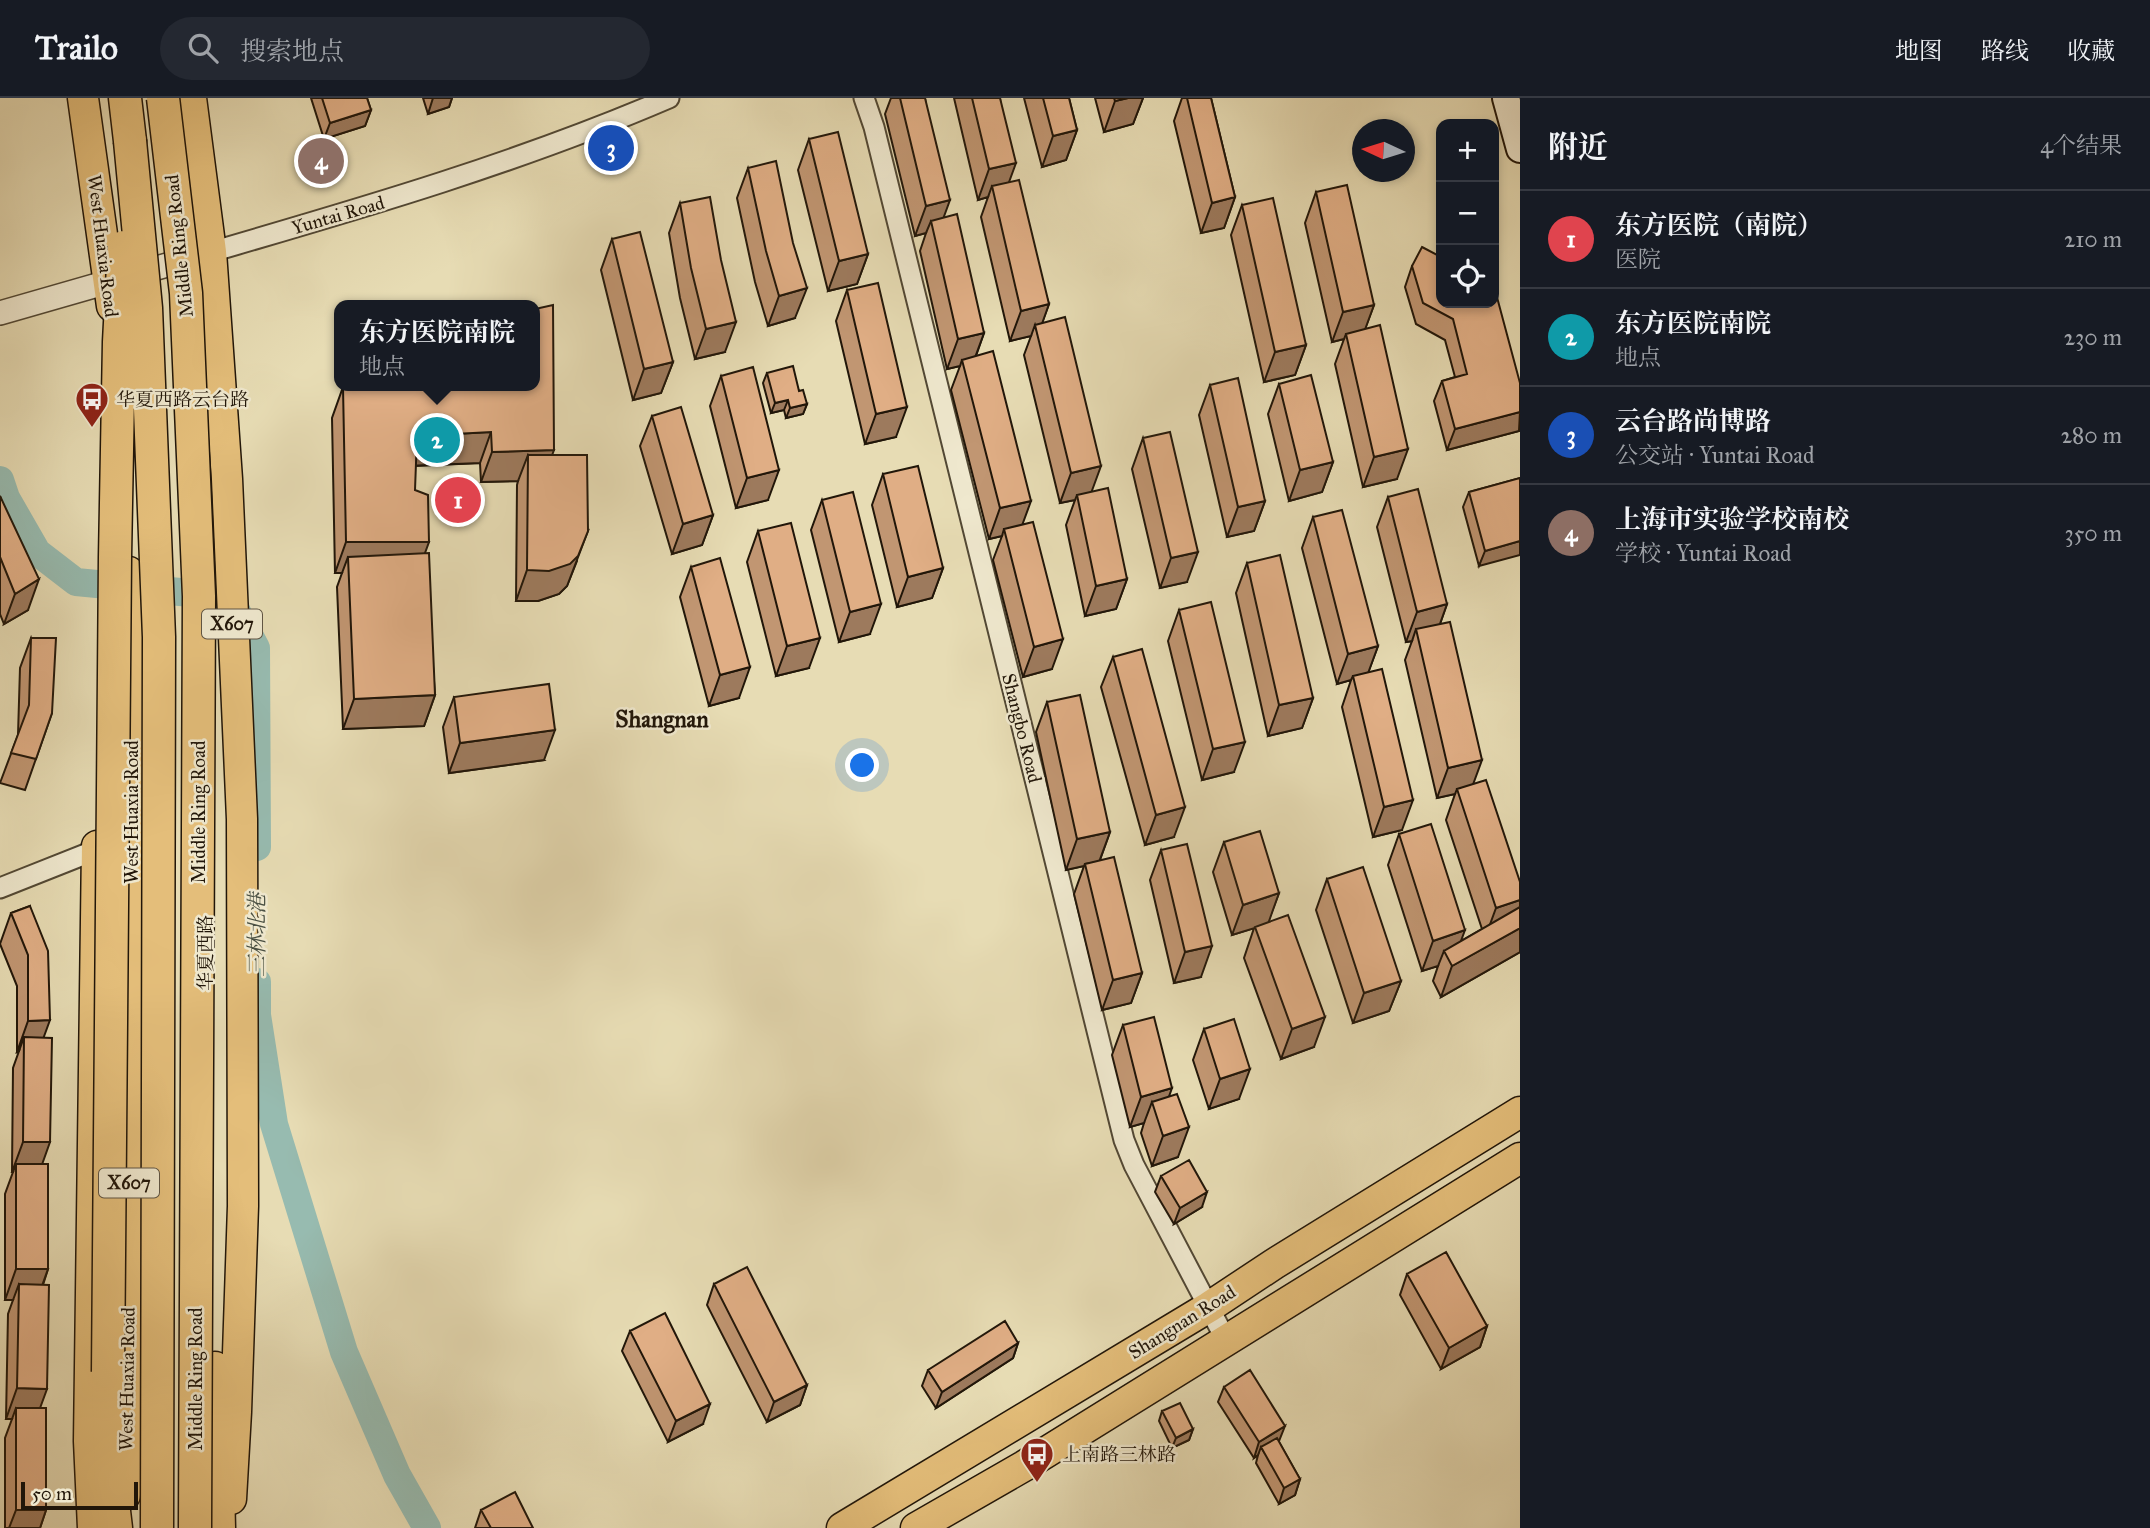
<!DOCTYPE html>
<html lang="zh">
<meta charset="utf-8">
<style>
body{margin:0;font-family:"IM FELL Great Primer","Noto Serif SC",serif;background:#242831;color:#f1f3f6}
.controls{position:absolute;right:21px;top:21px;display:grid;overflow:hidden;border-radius:14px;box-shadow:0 4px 10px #0003}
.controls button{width:63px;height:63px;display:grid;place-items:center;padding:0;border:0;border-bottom:2px solid #363941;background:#171b24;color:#f1f3f6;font:35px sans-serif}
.compass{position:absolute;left:1352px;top:21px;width:63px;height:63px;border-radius:50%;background:#171b24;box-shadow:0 4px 10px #0003;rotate:274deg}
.scale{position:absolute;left:21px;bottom:18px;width:117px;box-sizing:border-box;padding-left:7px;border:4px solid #211609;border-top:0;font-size:19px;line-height:24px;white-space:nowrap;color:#211609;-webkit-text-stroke:5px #efe8ce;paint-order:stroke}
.you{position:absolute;left:863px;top:668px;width:24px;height:24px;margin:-18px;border:5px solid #fff;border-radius:50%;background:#1a73e8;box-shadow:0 0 0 10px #1a73e833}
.badge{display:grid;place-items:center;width:46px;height:46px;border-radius:50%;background:#0f766e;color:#fff;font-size:23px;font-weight:700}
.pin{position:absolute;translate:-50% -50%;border:4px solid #fff;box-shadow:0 2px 7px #0006}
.popup{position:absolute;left:334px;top:202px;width:206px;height:91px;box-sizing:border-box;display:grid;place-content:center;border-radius:14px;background:#171b24;filter:drop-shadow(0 2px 5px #0005);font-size:23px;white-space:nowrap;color:#9ea1a6}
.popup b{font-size:26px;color:#f1f3f6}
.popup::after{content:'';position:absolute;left:50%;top:100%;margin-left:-14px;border:14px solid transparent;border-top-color:#171b24}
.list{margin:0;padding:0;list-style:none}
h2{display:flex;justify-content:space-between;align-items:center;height:91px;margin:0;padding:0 28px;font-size:30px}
h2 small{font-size:23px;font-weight:400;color:#9ea1a6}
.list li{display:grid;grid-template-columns:46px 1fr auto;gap:21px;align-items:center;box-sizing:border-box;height:98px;padding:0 28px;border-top:2px solid #363941}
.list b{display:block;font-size:26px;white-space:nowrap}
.list p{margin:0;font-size:23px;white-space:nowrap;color:#9ea1a6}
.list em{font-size:23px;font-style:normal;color:#9ea1a6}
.icon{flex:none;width:38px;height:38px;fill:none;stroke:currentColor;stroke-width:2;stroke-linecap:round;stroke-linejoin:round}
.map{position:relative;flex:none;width:1520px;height:1430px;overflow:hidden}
header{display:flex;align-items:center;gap:42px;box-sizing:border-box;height:98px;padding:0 35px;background:#171b24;border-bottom:2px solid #363941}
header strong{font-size:33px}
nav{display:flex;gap:38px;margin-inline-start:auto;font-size:24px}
.search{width:490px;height:63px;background:#242831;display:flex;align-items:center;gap:18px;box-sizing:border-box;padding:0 24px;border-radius:38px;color:#9ea1a6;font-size:26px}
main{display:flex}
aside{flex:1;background:#171b24}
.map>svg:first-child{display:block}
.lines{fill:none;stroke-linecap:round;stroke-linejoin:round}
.river{stroke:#97bbb0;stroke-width:28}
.minor-casing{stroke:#524834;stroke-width:23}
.tertiary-casing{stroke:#524834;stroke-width:26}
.secondary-casing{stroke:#211609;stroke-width:30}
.primary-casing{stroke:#211609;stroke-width:33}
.trunk-casing{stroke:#211609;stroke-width:35}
.minor{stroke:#efe8ce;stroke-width:19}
.tertiary{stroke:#efe8ce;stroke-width:23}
.secondary{stroke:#efe8ce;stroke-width:26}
.primary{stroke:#e4be7a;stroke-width:30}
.trunk{stroke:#e4be7a;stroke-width:32}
.trunk-bridge-casing{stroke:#211609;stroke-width:35;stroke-linecap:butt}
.trunk-bridge{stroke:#e4be7a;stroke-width:32}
.wall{fill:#c19672;stroke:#211609;stroke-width:2}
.shaded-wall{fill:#9d7a5d;stroke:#211609;stroke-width:2}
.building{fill:#e0ae85;stroke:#211609;stroke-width:2}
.labels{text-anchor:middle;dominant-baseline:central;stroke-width:5;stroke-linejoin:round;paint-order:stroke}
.shield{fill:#efe8ce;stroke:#5f5544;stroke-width:2}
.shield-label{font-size:18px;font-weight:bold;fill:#211609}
.street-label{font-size:19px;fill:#211609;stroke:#efe8ce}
.poi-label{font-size:19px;fill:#211609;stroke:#efe8ce;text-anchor:start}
.water-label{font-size:21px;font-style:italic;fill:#4a5043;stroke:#efe8ce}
.quarter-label{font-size:23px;font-weight:bold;fill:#211609;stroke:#efe8ce}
</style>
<header>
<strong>Trailo</strong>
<div class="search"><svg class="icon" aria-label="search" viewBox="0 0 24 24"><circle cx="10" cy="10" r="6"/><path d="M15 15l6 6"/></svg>搜索地点</div>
<nav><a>地图</a><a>路线</a><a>收藏</a></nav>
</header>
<main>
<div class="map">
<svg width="1520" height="1430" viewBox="0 0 1520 1430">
<rect width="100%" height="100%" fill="#e7dcb4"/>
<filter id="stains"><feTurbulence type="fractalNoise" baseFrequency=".00286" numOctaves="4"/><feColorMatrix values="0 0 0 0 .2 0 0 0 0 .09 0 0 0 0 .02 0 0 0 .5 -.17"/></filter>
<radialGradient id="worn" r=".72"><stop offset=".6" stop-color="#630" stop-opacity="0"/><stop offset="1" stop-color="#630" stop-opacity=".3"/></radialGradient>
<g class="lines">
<path class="river" d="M0 382 6 400 37 454 76 484 201 496 237 514 256 550 257 749
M257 884V917L274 1026 344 1254 397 1377 427 1430"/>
<defs>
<path id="minor" d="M864 0 874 29 1124 1042 1134 1067 1226 1242
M211 154C366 109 520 64 669 0
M0 790 106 748"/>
<path id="tertiary" d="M0 215 195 159"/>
<path id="secondary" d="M1506 0 1520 51"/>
<path id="primary" d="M83 0 112 208
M191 0 211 154 227 381 242 721 243 1108 236 1314 231 1401
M125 1397 132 740 129 474
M93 1430 89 1343 97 748
M842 1430 1209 1209 1274 1166 1520 1014
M916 1430 1024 1368 1520 1060"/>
<path id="trunk" d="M125 0 130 43
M215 1270 219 1430
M108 1274 111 1388 116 1430"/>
</defs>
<use href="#minor" class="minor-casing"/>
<use href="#tertiary" class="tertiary-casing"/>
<use href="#secondary" class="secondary-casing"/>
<use href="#primary" class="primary-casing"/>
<use href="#trunk" class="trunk-casing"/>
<use href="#minor" class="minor"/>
<use href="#tertiary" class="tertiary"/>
<use href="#secondary" class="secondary"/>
<use href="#primary" class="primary"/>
<use href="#trunk" class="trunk"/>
<defs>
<path id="trunk-bridge" d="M163 0 186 195 199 498 195 1430
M130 43 146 210 159 539 157 1430
M108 1274 115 459 119 244 124 149"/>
</defs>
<use href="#trunk-bridge" class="trunk-bridge-casing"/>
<use href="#trunk-bridge" class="trunk-bridge"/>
</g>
<path class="wall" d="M311 0H367L371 12 365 28 324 41Z
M423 0H452L449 9 428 16Z
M891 0H925L943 120 984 235 976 258 1023 426 1052 571 1023 579 993 462 1002 438 989 441 951 292 960 268 947 271 920 153 926 135 915 138 885 16Z
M954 0H1000L1009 84 1049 206 1042 225 1092 393 1127 481 1116 511 1085 518 1066 427 1075 402 1060 405 1024 257 1031 238 1010 243 981 119 988 99 978 102Z
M1024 0H1069L1077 32 1066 62 1042 69Z
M1095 0H1143L1133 26 1104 34Z
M1182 0H1211L1235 99 1224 130 1201 135 1174 23Z
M809 41 868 156 857 186 828 193 798 72Z
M748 70 795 220 768 228 755 184 737 100Z
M1316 94 1374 207 1365 231 1397 381 1363 389 1335 266 1344 241 1332 244 1305 125Z
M680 105 725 254 695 261 680 200 669 135Z
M1242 107 1306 247 1295 277 1264 284 1231 137Z
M612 141 673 264 661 295 633 302 601 172Z
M1412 168 1494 205 1519 333 1447 352 1434 303 1442 283 1455 279 1445 242 1416 226 1405 189Z
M847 192 896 339 865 346 836 223Z
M767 275 799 293 807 306 803 316 786 320 784 312 771 315 763 285Z
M721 278 768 402 736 410 710 308Z
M1279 286 1333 364 1322 394 1289 403 1268 316Z
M1210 287 1265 403 1254 433 1227 439 1199 317Z
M357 288 552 357 577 463 567 488 559 496 538 503H516L517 387 518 383 481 384 480 365 415 368V392L425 455 435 597 424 628 343 631 337 489 342 475H335L332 320 343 289Z
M652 318 713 417 702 447 672 456 640 348Z
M1143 340 1187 484 1160 490 1132 371Z
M883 376 943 470 932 500 897 509 872 407Z
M1520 380 1479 468 1463 409 1469 394Z
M0 398 28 512 4 526 0 516Z
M1388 399 1447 506 1440 526 1473 686 1520 784V854L1441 899 1433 883 1438 868 1422 873 1388 767 1399 736 1461 843 1482 831 1446 722 1455 696 1437 700 1405 562 1412 543 1406 544 1377 429Z
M822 402 870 536 839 544 811 432Z
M1313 419 1378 548 1368 575 1402 732 1373 739 1342 609 1351 582 1337 586 1302 450Z
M758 433 809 570 776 578 747 464Z
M1247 465 1313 600 1302 630 1268 638 1236 495Z
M691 469 739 600 709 608 680 499Z
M1179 512 1234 674 1202 682 1168 543Z
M31 540 52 615 25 692 0 685 18 637 20 570Z
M1113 559 1174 739 1145 747 1101 589Z
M454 599 544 662 449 675 443 629Z
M1047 604 1110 734 1100 762 1142 875 1131 905 1102 912 1074 796 1084 768 1066 772 1036 634Z
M1224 744 1279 795 1268 824 1314 949 1281 961 1244 860 1254 830 1232 837 1213 774Z
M1161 752 1201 879 1174 885 1150 782Z
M1327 781 1401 883 1389 913 1353 925 1316 812Z
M30 808 43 940 42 1066 48 1171 43 1187 40 1310 46 1412 40 1430H5V1340L12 1321H6L8 1216 13 1202H5V1096L13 1074H12L13 970 19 953 17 954V888L0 846 11 815Z
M1123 927 1170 998 1178 1059 1152 1068 1141 1035 1144 1025 1130 1029 1112 957Z
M1204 931 1239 1001 1209 1011 1193 962Z
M1161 1078 1202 1109 1174 1126 1155 1094Z
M1407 1176 1487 1228 1480 1249 1441 1271 1400 1197Z
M714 1186 807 1287 800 1307 767 1324 707 1207Z
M630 1233 703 1326 668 1344 622 1253Z
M1018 1245 1013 1260 936 1310 922 1288 928 1272Z
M1224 1289 1279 1344 1300 1381 1295 1397 1279 1406 1256 1365 1258 1357 1254 1360 1218 1304Z
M1162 1313 1193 1331 1189 1342 1172 1350 1159 1323Z
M481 1412 533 1430H475Z"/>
<path class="shaded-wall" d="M433 0H452L449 9 428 16Z
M1128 0H1143L1133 26 1104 34 1115 3Z
M371 12 365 28 324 41 330 25Z
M1077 32 1066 62 1042 69 1053 38Z
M1016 65 1005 95 992 88 988 99 978 102 989 71Z
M1235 99 1224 130 1201 135 1212 105Z
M950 102 939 132 931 123 926 135 915 138 926 108Z
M868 156 857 186 828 193 839 163Z
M807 190 795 220 768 228 779 198Z
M1049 206 1038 237 1035 227 1031 238 1010 243 1021 213Z
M1374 207 1363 237 1346 236 1344 241 1332 244 1343 214Z
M736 224 725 254 695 261 706 231Z
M984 235 973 265 962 262 960 268 947 271 958 241Z
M1306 247 1295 277 1264 284 1275 254Z
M673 264 661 295 633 302 644 271Z
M788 302 784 312 771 315 775 305Z
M807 306 803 316 786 320 790 310Z
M907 309 896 339 865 346 876 316Z
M1520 314 1519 333 1447 352 1455 331Z
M491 334 480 365 405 368 417 338Z
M1408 351 1397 381 1363 389 1374 359Z
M554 352 543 382 528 357 518 383 481 384 492 354Z
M1333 364 1322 394 1289 403 1300 372Z
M1101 368 1090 398 1077 397 1075 402 1060 405 1071 375Z
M779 372 768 402 736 410 747 380Z
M1031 403 1020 433 1004 431 1002 438 989 441 1000 410Z
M1265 403 1254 433 1227 439 1238 409Z
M713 417 702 447 672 456 683 426Z
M588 433 567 488 559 496 538 503H516L527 472Z
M1520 443V457L1479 468 1485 453Z
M346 444H429L418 474 348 459 342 475H335Z
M1198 454 1187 484 1160 490 1171 460Z
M943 470 932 500 897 509 908 479Z
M39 481 28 512 4 526 15 496Z
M1127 481 1116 511 1085 518 1096 488Z
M881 506 870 536 839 544 850 514Z
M1447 506 1436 537 1416 531 1412 543 1406 544 1417 514Z
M820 540 809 570 776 578 787 548Z
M1063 541 1052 571 1023 579 1034 549Z
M1378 548 1367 578H1353L1351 582 1337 586 1348 556Z
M750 569 739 600 709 608 720 577Z
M435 597 424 628 343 631 354 601Z
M1313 600 1302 630 1268 638 1279 607Z
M555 632 544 662 449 675 460 645Z
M1245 644 1234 674 1202 682 1213 651Z
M1482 662 1471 692 1457 691 1455 696 1437 700 1448 670Z
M1413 702 1402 732 1373 739 1384 709Z
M1185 709 1174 739 1145 747 1156 717Z
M1110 734 1099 764 1085 766 1084 768 1066 772 1077 741Z
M1279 795 1268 826 1232 837 1243 807Z
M1520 802V815L1485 840 1496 810Z
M1520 830V854L1441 899 1452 868Z
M1465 832 1454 862 1444 853 1438 868 1422 873 1433 843Z
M1212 848 1201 879 1174 885 1185 854Z
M1142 875 1131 905 1102 912 1113 882Z
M1401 883 1389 913 1353 925 1364 895Z
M1325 919 1314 949 1281 961 1292 931Z
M50 922 39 952 24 939 19 953 17 954 28 923Z
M1250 971 1239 1001 1209 1011 1220 981Z
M1172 990 1161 1021 1152 1004 1144 1025 1130 1029 1141 999Z
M1189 1029 1178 1059 1152 1068 1163 1038Z
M23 1044H50L39 1075 16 1066 13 1074H12Z
M1207 1094 1202 1109 1174 1126 1180 1110Z
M16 1171H48L37 1202 19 1186 13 1202H5Z
M1487 1228 1480 1249 1441 1271 1449 1250Z
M1018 1245 1013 1260 936 1310 942 1294Z
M807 1287 800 1307 767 1324 774 1304Z
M17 1290 47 1291 36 1321 16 1310 12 1321H6Z
M710 1306 703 1326 668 1344 676 1323Z
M1285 1328 1279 1343 1264 1354 1261 1349 1258 1357 1254 1360 1259 1344Z
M1193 1331 1189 1342 1172 1350 1176 1340Z
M1300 1381 1295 1397 1279 1406 1284 1390Z
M16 1412H46L40 1430H9Z"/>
<path class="building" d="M322 0H367L371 12 330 25Z
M900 0H925L950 102 926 108Z
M972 0H1000L1016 65 989 71Z
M1043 0H1069L1077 32 1053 38Z
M1114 0H1128L1115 3Z
M1187 0H1211L1235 99 1212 105Z
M838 34 868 156 839 163 809 41Z
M776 63 793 145 807 190 779 198 766 153 748 70Z
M1019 82 1049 206 1021 213 992 88Z
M1347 87 1374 207 1343 214 1316 94Z
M710 99 721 162 736 224 706 231 691 170 680 105Z
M1273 100 1306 247 1275 254 1242 107Z
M957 116 984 235 958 241 931 123Z
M640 134 673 264 644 271 612 141Z
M1422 149 1441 159V205H1494V188L1520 285V314L1455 331 1442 283 1467 276 1453 221 1423 205 1412 168Z
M878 185 907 309 876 316 847 192Z
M553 207 554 352 492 354 491 334 417 338 415 392 428 397 429 444H346L343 289 357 288H535V211Z
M1065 219 1101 368 1071 375 1035 227Z
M1380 227 1408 351 1374 359 1346 236Z
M993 253 1031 403 1000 410 962 262Z
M793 268 799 293 803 292 807 306 790 310 788 302 775 305 767 275Z
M753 269 779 372 747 380 721 278Z
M1311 277 1333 364 1300 372 1279 286Z
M1238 280 1265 403 1238 409 1210 287Z
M681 309 713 417 683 426 652 318Z
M1170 334 1198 454 1171 460 1143 340Z
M528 357H587L588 433 578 458 570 466 549 473 527 472Z
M918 368 943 470 908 479 883 376Z
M1520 380V443L1485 453 1469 394Z
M1108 390 1127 481 1096 488 1077 397Z
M1418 391 1447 506 1417 514 1388 399Z
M853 394 881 506 850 514 822 402Z
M0 398 39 481 15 496 0 459Z
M1342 412 1378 548 1348 556 1313 419Z
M1033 424 1063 541 1034 549 1004 431Z
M791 425 820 540 787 548 758 433Z
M429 455 435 597 354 601 348 459Z
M1280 457 1313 600 1279 607 1247 465Z
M720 460 750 569 720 577 691 469Z
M1211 504 1245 644 1213 651 1179 512Z
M1450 524 1482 662 1448 670 1416 531Z
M31 540H56L52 615 36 661 11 655 29 607Z
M1142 551 1185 709 1156 717 1113 559Z
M1382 571 1413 702 1384 709 1353 578Z
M549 586 555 632 460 645 454 599Z
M1080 597 1110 734 1077 741 1047 604Z
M1486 682 1520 784V802L1496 810 1457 691Z
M1431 726 1465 832 1433 843 1399 736Z
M1260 733 1279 795 1243 807 1224 744Z
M1187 746 1212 848 1185 854 1161 752Z
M1114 759 1142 875 1113 882 1085 766Z
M1363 769 1401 883 1364 895 1327 781Z
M30 808 48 853 50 922 28 923V857L11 815Z
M1520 809V830L1452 868 1444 853Z
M1288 817 1325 919 1292 931 1255 829Z
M1154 919 1172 990 1141 999 1123 927Z
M1234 921 1250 971 1220 981 1204 931Z
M24 939 52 940 50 1044H23Z
M1177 996 1189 1029 1163 1038 1152 1004Z
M1189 1062 1207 1094 1180 1110 1161 1078Z
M16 1066H48V1171H16Z
M1446 1154 1487 1228 1449 1250 1407 1176Z
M747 1169 807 1287 774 1304 714 1186Z
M19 1186 49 1187 47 1291 17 1290Z
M665 1215 710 1306 676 1323 630 1233Z
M1005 1223 1018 1245 942 1294 928 1272Z
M1250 1272 1285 1328 1259 1344 1224 1289Z
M1180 1305 1193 1331 1176 1340 1162 1313Z
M16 1310H46V1412H16Z
M1277 1340 1300 1381 1284 1390 1261 1349Z
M515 1394 533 1430H491L481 1412Z"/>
<defs>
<symbol id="bus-pin" viewBox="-11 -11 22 30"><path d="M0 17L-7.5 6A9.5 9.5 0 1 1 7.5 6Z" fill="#8f2418" stroke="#efe8ce"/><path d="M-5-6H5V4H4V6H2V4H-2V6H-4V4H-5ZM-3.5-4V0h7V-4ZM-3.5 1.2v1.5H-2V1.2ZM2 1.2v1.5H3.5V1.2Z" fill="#fff"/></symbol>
</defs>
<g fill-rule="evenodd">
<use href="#bus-pin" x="73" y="282" width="38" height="52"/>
<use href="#bus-pin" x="1018" y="1337" width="38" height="52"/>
</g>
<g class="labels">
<g class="shield">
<rect x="202" y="511.5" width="60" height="29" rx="5"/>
<rect x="99" y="1070.5" width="60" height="29" rx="5"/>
</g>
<g class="shield-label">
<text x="232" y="526">X607</text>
<text x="129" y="1085">X607</text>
</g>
<g class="street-label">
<text transform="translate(338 117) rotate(-16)">Yuntai Road</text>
<text transform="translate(103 148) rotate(83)">West Huaxia Road</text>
<text transform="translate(179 148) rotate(-96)">Middle Ring Road</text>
<text transform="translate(1022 630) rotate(76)">Shangbo Road</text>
<text transform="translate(131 714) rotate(-90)">West Huaxia Road</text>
<text transform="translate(198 714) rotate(-90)">Middle Ring Road</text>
<text transform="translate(205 855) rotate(-90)">华夏西路</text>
<text transform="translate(1182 1224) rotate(-32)">Shangnan Road</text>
<text transform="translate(127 1281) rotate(-89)">West Huaxia Road</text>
<text transform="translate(195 1281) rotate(-90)">Middle Ring Road</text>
</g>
<g class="poi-label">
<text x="116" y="301">华夏西路云台路</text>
<text x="1062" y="1356">上南路三林路</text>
</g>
<g class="water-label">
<text transform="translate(257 837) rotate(-90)">三林北港</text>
</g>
<g class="quarter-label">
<text x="662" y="621">Shangnan</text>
</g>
</g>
<rect width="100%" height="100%" filter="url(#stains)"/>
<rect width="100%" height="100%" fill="url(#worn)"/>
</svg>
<div class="controls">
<button>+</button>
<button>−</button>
<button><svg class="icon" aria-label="locate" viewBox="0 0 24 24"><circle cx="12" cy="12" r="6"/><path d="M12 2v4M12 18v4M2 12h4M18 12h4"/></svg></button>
</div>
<svg class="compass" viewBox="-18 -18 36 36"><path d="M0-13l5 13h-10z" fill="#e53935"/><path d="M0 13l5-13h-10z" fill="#9ea1a6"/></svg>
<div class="scale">50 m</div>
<div class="you"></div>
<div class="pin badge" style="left:458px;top:402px;background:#e0444e">1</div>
<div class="pin badge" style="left:437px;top:342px;background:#0f9aa8">2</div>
<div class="popup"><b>东方医院南院</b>地点</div>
<div class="pin badge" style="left:611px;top:50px;background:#1a4fb4">3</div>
<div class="pin badge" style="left:321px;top:63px;background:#8d6e63">4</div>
</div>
<aside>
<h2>附近<small>4个结果</small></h2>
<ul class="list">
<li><span class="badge" style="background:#e0444e">1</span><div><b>东方医院（南院）</b><p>医院</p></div><em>210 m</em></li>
<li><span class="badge" style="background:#0f9aa8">2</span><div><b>东方医院南院</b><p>地点</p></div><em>230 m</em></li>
<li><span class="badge" style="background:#1a4fb4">3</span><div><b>云台路尚博路</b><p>公交站 · Yuntai Road</p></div><em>280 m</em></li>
<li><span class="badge" style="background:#8d6e63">4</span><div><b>上海市实验学校南校</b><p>学校 · Yuntai Road</p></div><em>350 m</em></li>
</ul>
</aside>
</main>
